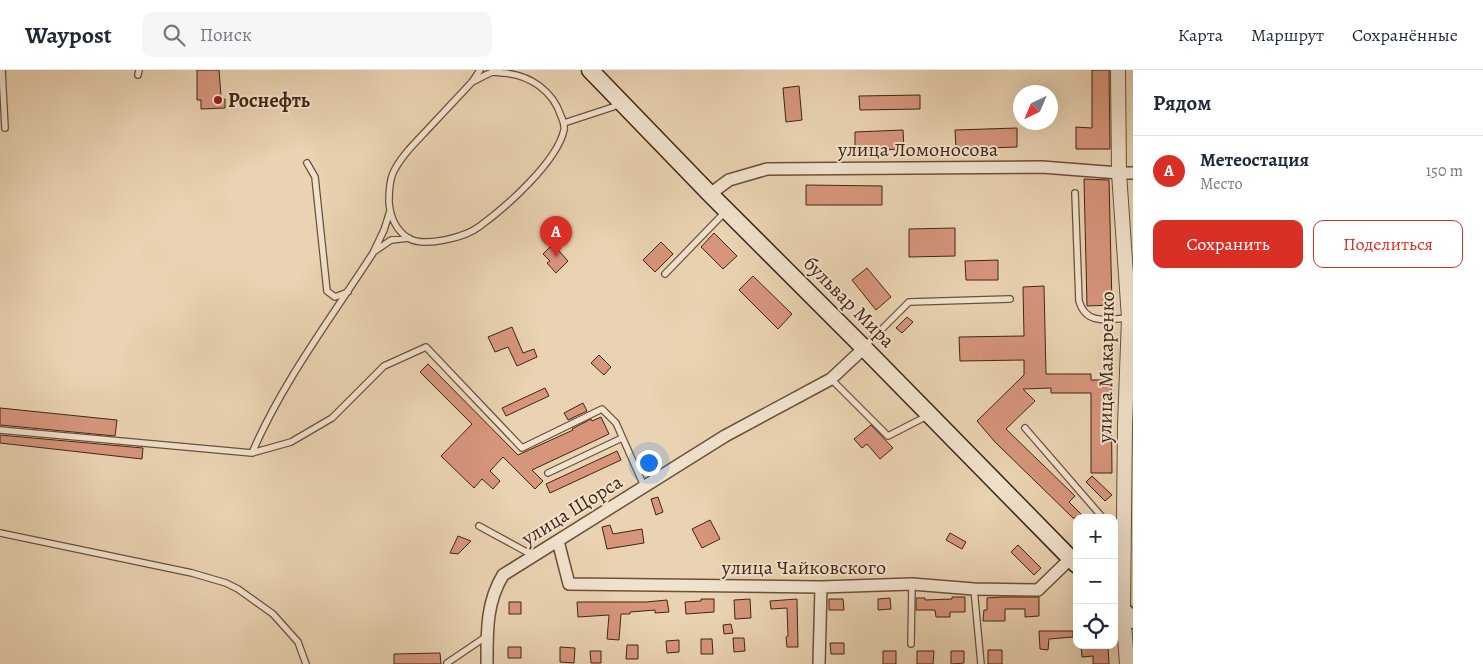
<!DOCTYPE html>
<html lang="ru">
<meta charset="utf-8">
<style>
body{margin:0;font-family:Alegreya,serif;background:#f6f6f7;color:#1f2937}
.controls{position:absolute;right:15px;bottom:15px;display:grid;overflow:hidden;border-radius:10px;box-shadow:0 5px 20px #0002}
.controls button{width:45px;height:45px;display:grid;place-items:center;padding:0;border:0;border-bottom:1px solid #e0e1e3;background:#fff;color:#1f2937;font:25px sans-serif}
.compass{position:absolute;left:1013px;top:15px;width:45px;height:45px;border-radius:50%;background:#fff;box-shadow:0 5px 20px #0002;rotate:224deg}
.you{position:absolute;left:648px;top:392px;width:18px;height:18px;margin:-12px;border:4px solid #fff;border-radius:50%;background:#1a73e8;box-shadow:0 0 0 8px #1a73e833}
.badge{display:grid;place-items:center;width:32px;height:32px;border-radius:50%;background:#d93025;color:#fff;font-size:16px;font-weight:700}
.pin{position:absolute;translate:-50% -41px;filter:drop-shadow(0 1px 2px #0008)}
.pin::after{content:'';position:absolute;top:26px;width:18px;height:15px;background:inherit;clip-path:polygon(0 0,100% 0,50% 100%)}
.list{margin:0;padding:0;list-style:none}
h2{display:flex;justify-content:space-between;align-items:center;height:65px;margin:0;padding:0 20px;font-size:21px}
h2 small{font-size:16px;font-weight:400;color:#747a83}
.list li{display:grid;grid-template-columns:32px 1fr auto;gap:15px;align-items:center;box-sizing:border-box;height:70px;padding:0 20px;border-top:1px solid #e0e1e3}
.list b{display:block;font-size:19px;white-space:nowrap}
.list p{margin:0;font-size:16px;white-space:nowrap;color:#747a83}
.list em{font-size:16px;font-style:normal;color:#747a83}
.actions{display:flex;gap:10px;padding:15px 20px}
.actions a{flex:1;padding:11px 0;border:1px solid #d93025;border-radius:10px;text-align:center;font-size:18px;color:#d93025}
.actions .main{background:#d93025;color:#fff}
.icon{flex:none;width:28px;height:28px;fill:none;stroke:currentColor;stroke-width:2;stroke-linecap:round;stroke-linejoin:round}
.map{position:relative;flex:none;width:1133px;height:594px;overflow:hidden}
header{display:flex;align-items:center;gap:30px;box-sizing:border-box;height:70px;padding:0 25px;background:#fff;border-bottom:1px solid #e0e1e3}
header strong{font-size:24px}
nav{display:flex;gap:28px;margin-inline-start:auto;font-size:18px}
.search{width:350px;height:45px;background:#f6f6f7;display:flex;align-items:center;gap:12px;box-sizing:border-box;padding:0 18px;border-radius:10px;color:#747a83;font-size:19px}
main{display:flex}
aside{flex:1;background:#fff}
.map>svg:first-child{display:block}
.building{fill:#d7957c;stroke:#412612}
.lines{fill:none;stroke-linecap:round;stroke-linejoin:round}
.service-casing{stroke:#6b513a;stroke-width:8}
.minor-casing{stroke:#6b513a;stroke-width:14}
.tertiary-casing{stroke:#6b513a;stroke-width:16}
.secondary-casing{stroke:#412612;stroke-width:19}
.service{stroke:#f1e2cd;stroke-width:5.5}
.minor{stroke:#f1e2cd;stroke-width:11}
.tertiary{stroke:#f1e2cd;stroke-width:14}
.secondary{stroke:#f1e2cd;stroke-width:16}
.poi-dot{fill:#8f2418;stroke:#f1e2cd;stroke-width:2}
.labels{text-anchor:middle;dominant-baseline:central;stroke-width:4;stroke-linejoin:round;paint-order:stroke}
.poi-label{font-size:20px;font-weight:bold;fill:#412612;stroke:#f1e2cd;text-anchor:start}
.street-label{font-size:20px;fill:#412612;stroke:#f1e2cd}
</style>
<header>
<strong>Waypost</strong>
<div class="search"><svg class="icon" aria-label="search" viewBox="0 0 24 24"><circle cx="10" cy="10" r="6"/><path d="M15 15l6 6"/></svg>Поиск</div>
<nav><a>Карта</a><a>Маршрут</a><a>Сохранённые</a></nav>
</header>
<main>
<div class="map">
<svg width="1133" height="594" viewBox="0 0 1133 594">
<rect width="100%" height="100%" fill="#ead3b2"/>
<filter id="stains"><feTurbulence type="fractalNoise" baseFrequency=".004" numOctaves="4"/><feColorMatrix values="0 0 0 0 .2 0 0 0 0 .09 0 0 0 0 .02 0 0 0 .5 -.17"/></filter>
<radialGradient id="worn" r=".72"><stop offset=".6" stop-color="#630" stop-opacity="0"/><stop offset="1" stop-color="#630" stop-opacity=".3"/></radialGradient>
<path class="building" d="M197 0H219L221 26 222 29H225V38L201 39V30H197Z
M1092 0H1109L1110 79H1076V57L1092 58Z
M799 16 802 50 786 52 783 18Z
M920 25V39L860 40 859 26Z
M1017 58V77L956 79 955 60Z
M903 60 904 79 855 81V62Z
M1084 109 1109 110 1112 235 1087 236Z
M806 115 882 116V135H806Z
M955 158V186L909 187V159Z
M714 163 737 186 723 199 701 177Z
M661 172 673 184 655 202 643 190Z
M550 177 556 184 559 181 568 191 556 203 547 193 550 191 543 184Z
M998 190V210H966L965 191Z
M867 198 891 227 876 240 852 210Z
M753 206 792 244 778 259 739 220Z
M1044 216 1046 304H1091V310H1111L1112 403H1091V323H1051V318L1023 319 1035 331 1006 359 1075 426 1069 432 1085 448H1073L995 372 977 351 1024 305V290L960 291 959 267 1024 266 1023 217Z
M907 247 913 252 902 263 896 258Z
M512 257 523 283 534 279 537 287 517 296 508 277 495 282 488 267Z
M599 285 611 297 604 305 591 293Z
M428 294 518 385 573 360 572 359 591 349 592 351 601 347 609 364 532 400 543 411 535 419 503 387 490 401 500 411 493 419 482 409 474 418 441 386 472 354 420 302Z
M545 318 549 326 506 346 502 338Z
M583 333 587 341 568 350 564 343Z
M0 338 117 350 115 366 0 355Z
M871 355 893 378 880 389 867 374 862 378 854 369Z
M0 365 143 378 142 389 0 373Z
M617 381 621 390 550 423 546 414Z
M1092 406 1112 425 1105 431 1086 412Z
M658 427 663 442 656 445 651 429Z
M710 450 720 469 702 478 692 459Z
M610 455 613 464 642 459 644 473 607 479 602 457Z
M950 463 966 472 962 479 946 470Z
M458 466 471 471 458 484 450 483Z
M1018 475 1041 498 1034 505 1011 482Z
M952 527H965V542H950V547H936L935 540H916V528H925V530L952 529Z
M1002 527H1039V546L1025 547V539H1005V551H983L984 540H987V528Z
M890 528 891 539 878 540V529Z
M701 529H714V542L686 544 685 532 701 531Z
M750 529 751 548 735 549 734 530Z
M797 529 798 577H787L786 567 788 566 787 538 771 539 770 531Z
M829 529H843L844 540H829Z
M667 530 669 542 655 543V540L630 542V544H621L619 570 607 569 609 545 578 547 577 532H646Z
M509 532H521V544H509Z
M731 554 733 563 724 564 723 555Z
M1039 561H1073V567L1049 569 1048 580 1040 579Z
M733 568H744L745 581 734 582Z
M701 569H712L713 584H701Z
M679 570V582L667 583 666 571Z
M830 573H844V584H831Z
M627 575H638V589H626Z
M1081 575H1108L1109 594H1093V586L1082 587Z
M508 577H521V588H508Z
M560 577 575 578 574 593 560 592Z
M988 580H1002V594H988Z
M590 581H601V593H591Z
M883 581H896V594H883Z
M917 581H934L933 594H917Z
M951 581H964V593L951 594Z
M440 583 441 594H394V584Z"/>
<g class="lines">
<defs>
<path id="service" d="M2 0 5 58
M138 5 139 0
M472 12C479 9 486 4 493 2 496 2 501 3 504 3 530 5 553 21 561 46 563 51 565 55 564 60 557 92 506 137 480 156 466 167 425 178 408 168 396 160 390 146 389 132 389 123 389 112 393 103 401 86 416 72 428 59 443 43 458 27 472 12L480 0
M564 53 613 37 619 33
M307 93 315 107 327 221 335 227 348 222
M1075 123 1079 231C1086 256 1109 249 1129 248
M375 181 391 170 409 168
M665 204 726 141
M865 276 909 232 1010 229
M831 309 888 366 929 345
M1025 358 1103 448
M0 360 252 383 291 372 332 348 384 296 426 277 522 378 602 339 616 353 644 416
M252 383C283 311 331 248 373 183L384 160 390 141
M548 403 622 368
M479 456 534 486
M0 463 192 503 226 513 238 519 273 544 298 572 306 594
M974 519 981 594
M911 574 912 514
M447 593 487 566"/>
<path id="minor" d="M710 124 729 110 767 99 1042 97 1119 103H1133
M558 471 569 514 821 517 912 514 974 519 1038 520 1070 489
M487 594C487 562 486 533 503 505L725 366 831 309 864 278
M819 594 821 517"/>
<path id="tertiary" d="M1118 0 1119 103 1129 248 1125 355 1123 540 1127 594"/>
<path id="secondary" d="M590 0 710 124 864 278 1077 495
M1114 532 1133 550"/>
</defs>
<use href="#service" class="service-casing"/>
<use href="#minor" class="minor-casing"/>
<use href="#tertiary" class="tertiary-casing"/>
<use href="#secondary" class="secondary-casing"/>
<use href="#service" class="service"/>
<use href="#minor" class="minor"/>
<use href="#tertiary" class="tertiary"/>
<use href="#secondary" class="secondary"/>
</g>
<circle class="poi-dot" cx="218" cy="30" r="5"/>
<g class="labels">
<g class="poi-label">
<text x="228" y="30">Роснефть</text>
</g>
<g class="street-label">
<text x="918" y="79">улица Ломоносова</text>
<text transform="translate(849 232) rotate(45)">бульвар Мира</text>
<text transform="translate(1106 297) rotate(-89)">улица Макаренко</text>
<text transform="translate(572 440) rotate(-32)">улица Щорса</text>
<text x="804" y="497">улица Чайковского</text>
</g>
</g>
<rect width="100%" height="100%" filter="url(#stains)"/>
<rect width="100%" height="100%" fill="url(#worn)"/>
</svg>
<div class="controls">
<button>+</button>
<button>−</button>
<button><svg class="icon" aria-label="locate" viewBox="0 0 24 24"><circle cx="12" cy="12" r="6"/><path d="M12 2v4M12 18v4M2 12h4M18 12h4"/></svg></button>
</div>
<svg class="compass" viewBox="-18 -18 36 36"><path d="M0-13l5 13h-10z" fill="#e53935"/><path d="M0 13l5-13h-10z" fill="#747a83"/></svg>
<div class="you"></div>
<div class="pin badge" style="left:556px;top:187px">A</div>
</div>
<aside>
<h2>Рядом<small></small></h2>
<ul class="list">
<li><span class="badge">A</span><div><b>Метеостация</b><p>Место</p></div><em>150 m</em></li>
</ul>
<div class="actions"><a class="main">Сохранить</a><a>Поделиться</a></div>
</aside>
</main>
